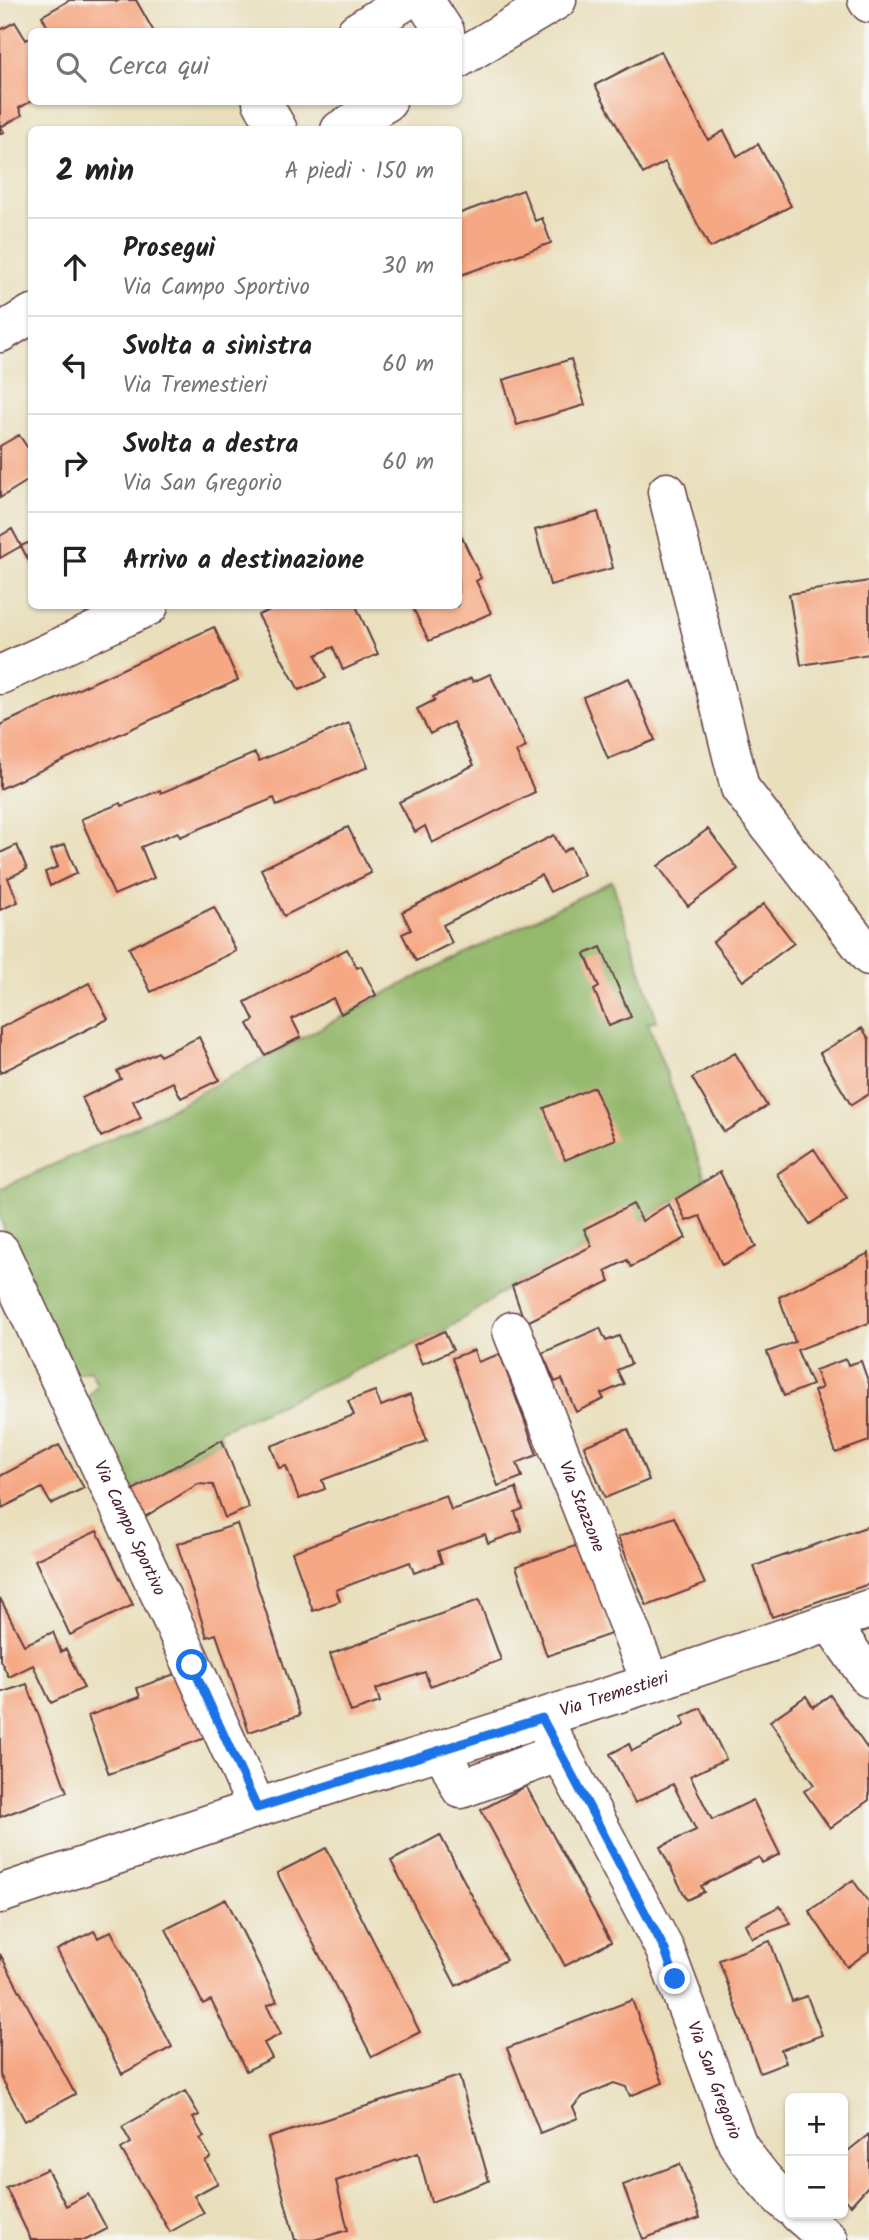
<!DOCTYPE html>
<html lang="it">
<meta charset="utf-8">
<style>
body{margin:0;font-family:Kalam,sans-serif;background:#f2f2f2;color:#222}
.controls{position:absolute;right:21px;bottom:21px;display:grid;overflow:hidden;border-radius:10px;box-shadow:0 2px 5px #0004}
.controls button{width:63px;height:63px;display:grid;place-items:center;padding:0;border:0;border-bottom:2px solid #e0e0e0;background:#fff;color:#222;font:35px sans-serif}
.stop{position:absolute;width:21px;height:21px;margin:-16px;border:5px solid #1a73e8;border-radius:50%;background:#fff}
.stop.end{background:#1a73e8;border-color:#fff;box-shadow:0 2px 7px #0008}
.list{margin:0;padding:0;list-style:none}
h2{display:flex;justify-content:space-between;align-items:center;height:91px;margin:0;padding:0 28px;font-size:30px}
h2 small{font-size:23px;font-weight:400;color:#767676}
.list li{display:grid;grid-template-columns:46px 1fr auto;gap:21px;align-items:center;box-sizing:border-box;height:98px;padding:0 28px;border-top:2px solid #e0e0e0}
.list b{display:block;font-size:26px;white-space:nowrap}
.list p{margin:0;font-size:23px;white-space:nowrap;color:#767676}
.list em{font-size:23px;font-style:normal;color:#767676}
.icon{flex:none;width:38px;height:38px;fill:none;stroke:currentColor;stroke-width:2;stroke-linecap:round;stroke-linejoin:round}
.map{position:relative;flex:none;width:869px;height:2240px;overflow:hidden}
.search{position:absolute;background:#fff;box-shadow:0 2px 5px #0004;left:28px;top:28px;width:434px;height:77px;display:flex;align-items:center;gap:18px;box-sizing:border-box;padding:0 24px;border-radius:10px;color:#767676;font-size:26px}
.panel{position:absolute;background:#fff;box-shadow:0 2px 5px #0004;left:28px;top:126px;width:434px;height:483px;border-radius:10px}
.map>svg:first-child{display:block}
.forest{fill:#94b86c;stroke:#6f6c4c;stroke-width:2}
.building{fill:#f6a783}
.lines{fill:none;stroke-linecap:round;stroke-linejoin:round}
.minor-casing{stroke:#623c41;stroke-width:41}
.major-casing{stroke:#623c41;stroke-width:41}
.minor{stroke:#fff;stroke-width:38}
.major{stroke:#fff;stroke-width:38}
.route{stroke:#1a73e8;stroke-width:9}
.labels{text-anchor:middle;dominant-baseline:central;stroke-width:7;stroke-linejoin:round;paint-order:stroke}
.street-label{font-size:18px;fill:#4a1f2b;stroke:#f6f6f2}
</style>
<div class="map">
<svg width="869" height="2240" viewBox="0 0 869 2240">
<rect width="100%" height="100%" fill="#f6f6f2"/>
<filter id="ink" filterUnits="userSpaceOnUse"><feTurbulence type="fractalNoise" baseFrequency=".0143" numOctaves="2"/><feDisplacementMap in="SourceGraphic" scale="14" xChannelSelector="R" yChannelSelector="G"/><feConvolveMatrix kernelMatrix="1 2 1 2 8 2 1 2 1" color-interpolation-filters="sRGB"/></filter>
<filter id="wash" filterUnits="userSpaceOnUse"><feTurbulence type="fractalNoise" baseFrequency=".00686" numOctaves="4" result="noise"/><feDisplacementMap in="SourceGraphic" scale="28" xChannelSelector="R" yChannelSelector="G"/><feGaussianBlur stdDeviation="1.57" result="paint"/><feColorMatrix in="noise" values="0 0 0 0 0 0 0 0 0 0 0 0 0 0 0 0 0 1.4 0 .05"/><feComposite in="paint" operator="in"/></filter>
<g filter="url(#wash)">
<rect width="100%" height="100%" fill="#e9dfbc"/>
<path class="forest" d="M612 881 657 1020 648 1023 706 1181 642 1221 512 1286 444 1331 219 1431 222 1440 126 1494 86 1401 97 1384 90 1370 75 1374 63 1367 0 1219V1189L136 1127 399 986Z"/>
<g id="blocks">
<path class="building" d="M70 0H115L116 2 120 0H136L154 32H41L48 28 42 16Z
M15 22 26 40 32 37V101L19 108 22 115 1 127 4 132 0 134V30Z
M661 51 708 140 724 131 737 156 758 144 791 206 710 248 665 162 643 174 595 85Z
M523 190 535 221 542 218 551 243 458 276V214Z
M571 359 585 405 517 425 503 380Z
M19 435 32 454V478L0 498V446Z
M598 512 613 568 550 585 535 530Z
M12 529 21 546 0 558V536Z
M458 529 481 578 476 581 491 613 429 641 412 606H458Z
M32 541V567L21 546Z
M869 581V654L801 665 789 594Z
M280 606H356L378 654 343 670 333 647 316 655 326 678 299 690 258 615Z
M214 627 238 680 0 789V725Z
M490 674 526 747 516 752 535 792 432 843 425 826 415 832 399 802 474 765 453 722 430 734 417 709 435 700 433 697 471 678 473 682Z
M629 678 655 740 608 759 583 697Z
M349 723 368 767 277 806 274 798 180 837 178 832 141 847 154 878 114 895 81 819 121 803 122 806 160 790 161 793 255 753 259 761Z
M348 827 371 873 284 916 261 869Z
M708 829 738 869 688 906 658 866Z
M554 835 563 852 571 847 584 875 550 892 541 875 443 925 452 943 416 961 402 934 411 930 402 912Z
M65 844 77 873 50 886 45 872 58 867 51 850Z
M17 845 27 869 8 878 18 902 0 910V853Z
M764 904 794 943 743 981 713 942Z
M214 907 236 951 151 992 129 948Z
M601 947 631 1017 609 1026 594 990 599 987 585 954Z
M347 949 357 968 361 966 376 995 341 1014 333 998 292 1019 301 1037 265 1055 248 1024 254 1020 245 1002Z
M89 983 108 1019 0 1073V1028Z
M862 1028 869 1039V1094L851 1105 820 1053Z
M199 1037 219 1080 181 1098 173 1082 133 1101 141 1118 101 1137 82 1098 121 1079 117 1071 158 1052 160 1056Z
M735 1053 767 1106 724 1132 692 1078Z
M594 1087 616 1139 565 1160 544 1108Z
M814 1149 847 1199 810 1224 777 1174Z
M720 1172 756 1247 722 1265 700 1216 686 1221 676 1199Z
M633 1204 642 1221 669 1204 686 1238 631 1267 627 1260 605 1271 610 1281 525 1323 512 1286 592 1246 584 1229Z
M869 1253V1323L797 1350 812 1385 784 1396 767 1352 795 1342 779 1297Z
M600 1328 606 1341 619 1336 631 1364 617 1370 624 1384 601 1394 604 1399 576 1412 562 1379 555 1382 542 1353Z
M444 1331 453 1350 422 1364 414 1345Z
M474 1350 478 1362 500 1354 537 1455 517 1463 522 1477 498 1486 452 1358Z
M846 1359 848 1365 861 1361 869 1384V1441L836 1453 814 1391 822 1388 815 1370Z
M375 1391 381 1406 410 1395 427 1441 322 1480 325 1489 299 1499 286 1466 279 1468 271 1446 354 1415 348 1401Z
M628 1429 649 1480 605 1498 584 1446Z
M222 1440 249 1508 225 1518 213 1485 198 1484 138 1521 126 1494Z
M59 1445 84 1488 51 1504 42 1488 2 1508 0 1476Z
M516 1488 523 1509 515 1512 522 1531 488 1543 485 1534 438 1551 442 1563 414 1573 410 1562 336 1590 340 1601 313 1611 292 1552 446 1495 451 1510Z
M674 1517 705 1584 647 1606 618 1537Z
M237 1524 300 1715 249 1732 216 1634 207 1637 177 1544Z
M869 1526V1584L772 1617 754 1566Z
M97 1531 133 1605 70 1635 35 1560Z
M581 1544 611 1634 547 1656 516 1566Z
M0 1598 24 1645 53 1632 61 1652 66 1649 84 1688 51 1703 33 1665 9 1677 0 1660Z
M479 1600 501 1660 430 1686 425 1672 376 1689 380 1702 351 1712 330 1654Z
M180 1672 205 1738 109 1774 88 1716 140 1697 137 1688Z
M27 1684 67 1792 0 1817V1693Z
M830 1695 869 1751V1800L830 1828 804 1791 814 1785 770 1721 806 1696 813 1707Z
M701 1708 726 1759 690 1776 712 1820 753 1800 780 1854 762 1863 759 1857 701 1886 704 1892 687 1900 660 1847 696 1830 673 1784 635 1803 610 1754 629 1744 632 1751 685 1725 682 1717Z
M526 1786 611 1942 565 1966 481 1810Z
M440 1835 506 1960 456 1986 391 1861Z
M326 1848 420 2032 372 2057 277 1873Z
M853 1880 869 1903V1951L847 1967 809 1911Z
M226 1899 277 2001 267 2006 281 2034 264 2043 272 2058 246 2071 211 2000 203 2004 166 1929Z
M780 1906 791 1924 752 1938 745 1924Z
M94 1931 98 1938 111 1931 172 2047 122 2074 57 1950Z
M770 1941 792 2001 807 1996 822 2035 781 2050 786 2063 760 2073 719 1960Z
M0 1954 75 2094 25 2121 0 2075Z
M632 2000 663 2083 630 2096 626 2087 614 2083 583 2096 573 2107 578 2118 540 2133 507 2048Z
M459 2076 489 2181 431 2202 418 2153 336 2181 348 2230 314 2240H295L268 2138Z
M185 2091 199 2115 193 2118 204 2137 200 2139 211 2157 205 2161 218 2183 194 2196 204 2213 170 2232 121 2149 131 2143 122 2127Z
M869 2134V2185L851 2205 843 2198V2155Z
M680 2164 700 2218 643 2239 623 2185Z
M47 2169 66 2206 88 2194 107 2229 86 2240H31L6 2188Z"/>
</g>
</g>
<g filter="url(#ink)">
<use href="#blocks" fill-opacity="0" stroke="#623c41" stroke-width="2"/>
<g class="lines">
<defs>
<g id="minor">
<path d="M424 0 445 32"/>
<path d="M867 0 869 3"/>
<path d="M356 32 407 0"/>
<path d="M458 59 557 0"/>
<path d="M262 102 278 130"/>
<path d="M340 130 387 102"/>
<path d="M0 333 32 314"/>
<path d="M667 492 740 788 869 956"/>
<path d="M0 675 149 606"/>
<path id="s1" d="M0 1251 171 1618 257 1808"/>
<path id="s2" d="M512 1331 651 1683"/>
<path d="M830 1622 869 1678"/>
<path id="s3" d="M542 1718 665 1950 737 2143C752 2167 768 2187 790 2206"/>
<path d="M443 1750 461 1789 561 1752"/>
<path d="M799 2214 829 2240"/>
</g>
<g id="major">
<path id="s4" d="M0 1894 257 1808 651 1683 869 1609"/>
</g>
</defs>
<use href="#minor" class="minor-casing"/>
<use href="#major" class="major-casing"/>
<use href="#minor" class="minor"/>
<use href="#major" class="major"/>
</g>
</g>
<g class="lines" filter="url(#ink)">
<path class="route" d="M192 1665 257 1808 542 1718 665 1950 675 1979"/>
</g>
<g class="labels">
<g class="street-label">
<text stroke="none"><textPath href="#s2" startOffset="189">Via Stazzone</textPath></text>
<text stroke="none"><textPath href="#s1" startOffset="306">Via Campo Sportivo</textPath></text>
<text stroke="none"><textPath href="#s4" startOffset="646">Via Tremestieri</textPath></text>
<text stroke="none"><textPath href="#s3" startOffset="402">Via San Gregorio</textPath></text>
</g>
</g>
</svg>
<div class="controls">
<button>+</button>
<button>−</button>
</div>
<div class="stop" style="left:192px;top:1665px"></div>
<div class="stop end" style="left:675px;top:1979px"></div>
<div class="search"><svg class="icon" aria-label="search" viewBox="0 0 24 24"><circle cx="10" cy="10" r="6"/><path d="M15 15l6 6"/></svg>Cerca qui</div>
<section class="panel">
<h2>2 min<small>A piedi · 150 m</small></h2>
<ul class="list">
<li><svg class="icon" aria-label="ahead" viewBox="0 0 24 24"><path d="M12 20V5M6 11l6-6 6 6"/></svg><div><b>Prosegui</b><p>Via Campo Sportivo</p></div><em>30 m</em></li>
<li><svg class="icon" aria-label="left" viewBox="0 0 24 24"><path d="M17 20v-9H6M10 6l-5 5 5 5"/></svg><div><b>Svolta a sinistra</b><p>Via Tremestieri</p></div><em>60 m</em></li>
<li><svg class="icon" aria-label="right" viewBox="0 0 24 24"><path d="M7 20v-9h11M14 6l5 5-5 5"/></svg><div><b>Svolta a destra</b><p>Via San Gregorio</p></div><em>60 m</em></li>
<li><svg class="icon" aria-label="arrive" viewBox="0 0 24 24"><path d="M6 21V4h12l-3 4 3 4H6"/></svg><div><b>Arrivo a destinazione</b></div></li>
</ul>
</section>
</div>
